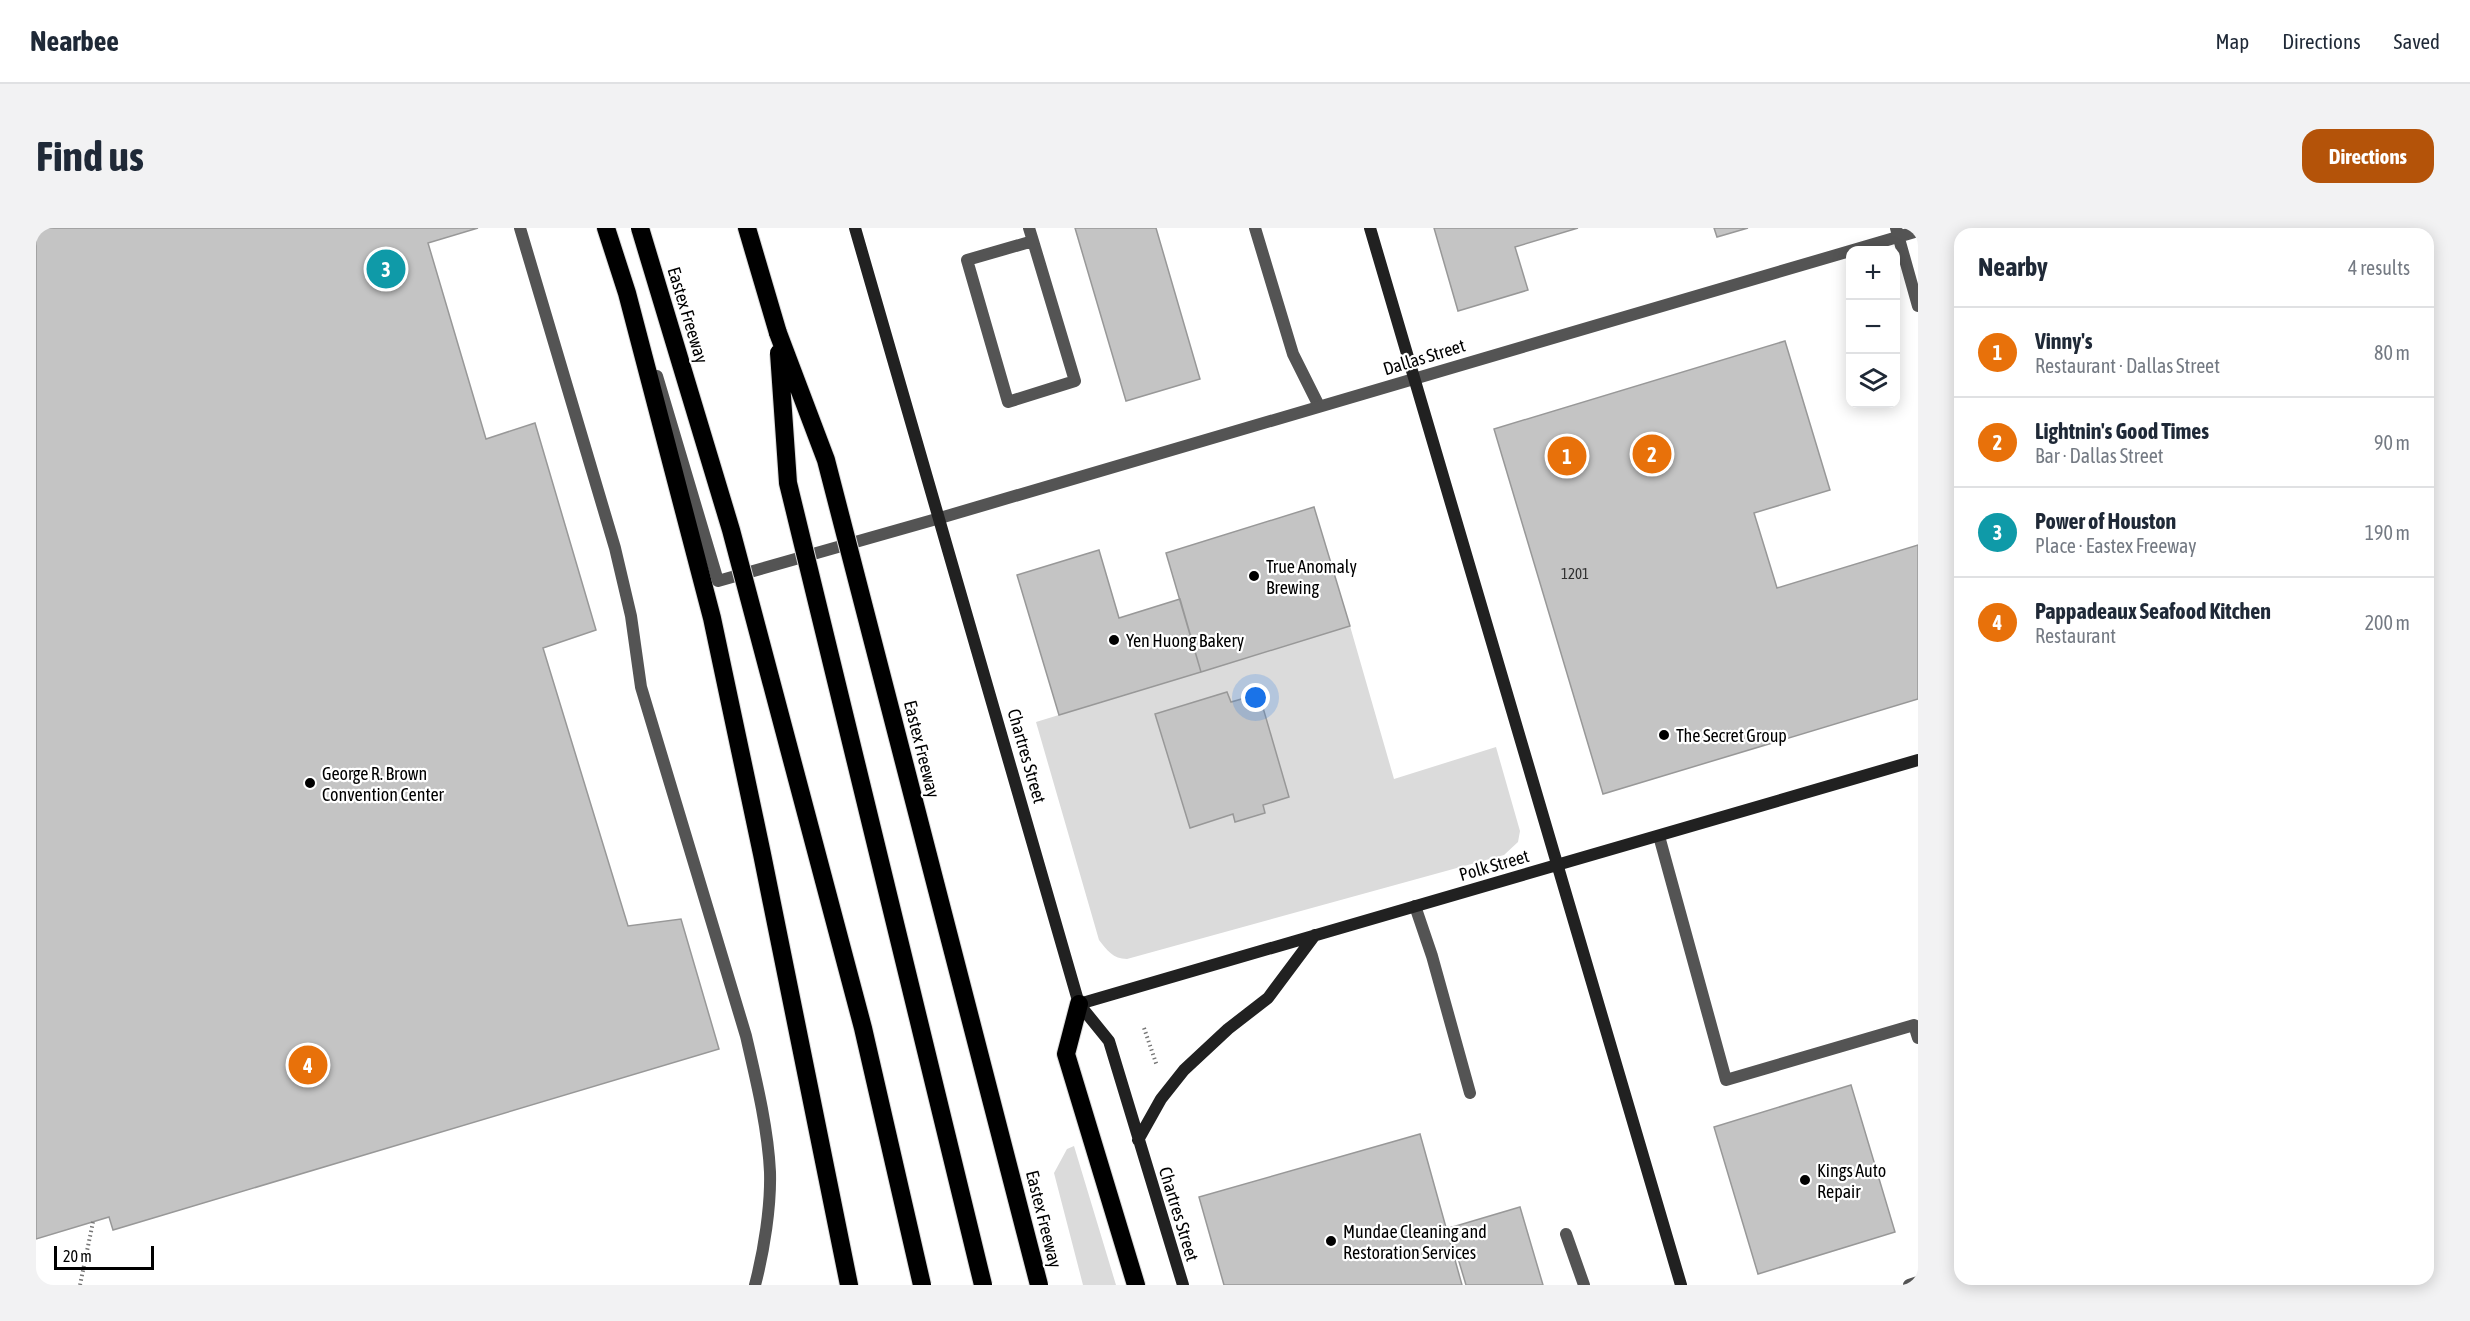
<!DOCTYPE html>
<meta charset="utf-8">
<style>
body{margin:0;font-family:"Asap Condensed",sans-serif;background:#f2f2f3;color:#1f2937}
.controls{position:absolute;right:18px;top:18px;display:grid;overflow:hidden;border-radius:12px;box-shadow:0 3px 15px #0003}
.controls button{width:54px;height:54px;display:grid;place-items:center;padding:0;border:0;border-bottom:2px solid #e0e1e3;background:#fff;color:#1f2937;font:30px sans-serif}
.scale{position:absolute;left:18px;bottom:15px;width:100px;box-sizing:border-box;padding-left:6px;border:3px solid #000;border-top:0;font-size:16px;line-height:21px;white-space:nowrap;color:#000;-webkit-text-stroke:4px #fff;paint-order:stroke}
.you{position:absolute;left:1220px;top:470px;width:21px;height:21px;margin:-15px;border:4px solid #fff;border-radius:50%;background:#1a73e8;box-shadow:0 0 0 9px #1a73e833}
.badge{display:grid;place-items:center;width:39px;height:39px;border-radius:50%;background:#b45309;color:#fff;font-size:20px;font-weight:700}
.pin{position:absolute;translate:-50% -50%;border:3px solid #fff;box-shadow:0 2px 6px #0006}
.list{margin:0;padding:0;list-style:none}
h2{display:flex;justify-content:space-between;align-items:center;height:78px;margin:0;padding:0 24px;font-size:26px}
h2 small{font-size:20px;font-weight:400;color:#747a83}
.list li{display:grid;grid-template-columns:39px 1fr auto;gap:18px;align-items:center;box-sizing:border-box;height:90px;padding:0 24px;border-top:2px solid #e0e1e3}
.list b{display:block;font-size:22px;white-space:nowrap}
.list p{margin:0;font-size:20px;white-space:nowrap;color:#747a83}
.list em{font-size:20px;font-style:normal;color:#747a83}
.icon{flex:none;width:33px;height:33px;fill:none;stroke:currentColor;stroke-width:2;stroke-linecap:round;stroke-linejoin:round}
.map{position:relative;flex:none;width:1882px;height:1057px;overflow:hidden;border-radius:18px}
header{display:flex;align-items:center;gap:36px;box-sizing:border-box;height:84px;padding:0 30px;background:#fff;border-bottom:2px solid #e0e1e3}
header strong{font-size:28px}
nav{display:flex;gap:33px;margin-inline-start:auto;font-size:21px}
.intro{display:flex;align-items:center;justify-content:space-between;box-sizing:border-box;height:144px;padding:0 36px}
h1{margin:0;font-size:42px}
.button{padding:15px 27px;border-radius:18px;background:#b45309;color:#fff;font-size:21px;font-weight:700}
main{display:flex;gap:36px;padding:0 36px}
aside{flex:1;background:#fff;border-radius:18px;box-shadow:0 3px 15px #0003}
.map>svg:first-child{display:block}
.green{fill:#dbdbdb}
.building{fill:#c4c4c4;stroke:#989898;stroke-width:1.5}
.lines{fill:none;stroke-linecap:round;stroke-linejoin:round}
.highway-casing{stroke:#dbdbdb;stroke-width:20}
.path{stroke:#767676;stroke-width:4;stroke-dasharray:1.5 3;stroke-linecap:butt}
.lane{stroke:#545454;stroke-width:12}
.street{stroke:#545454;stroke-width:12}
.secondary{stroke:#212121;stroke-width:12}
.highway{stroke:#000;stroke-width:18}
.highway-bridge-casing{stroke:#dbdbdb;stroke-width:20;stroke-linecap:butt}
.highway-bridge{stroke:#000;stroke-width:18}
.poi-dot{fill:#000;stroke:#fff;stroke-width:2}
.labels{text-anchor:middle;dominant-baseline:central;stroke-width:4.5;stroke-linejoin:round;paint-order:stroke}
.number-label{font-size:15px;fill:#313131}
.street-label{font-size:18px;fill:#000;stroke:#fff}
.poi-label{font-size:18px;fill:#000;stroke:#fff;text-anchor:start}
</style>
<header>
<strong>Nearbee</strong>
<nav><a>Map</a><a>Directions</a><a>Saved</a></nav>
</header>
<div class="intro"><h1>Find us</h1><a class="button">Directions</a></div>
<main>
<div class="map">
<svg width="1882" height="1057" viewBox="0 0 1882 1057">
<rect width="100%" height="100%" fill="#fff"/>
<path class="green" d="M1314 398 1358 551 1460 519 1484 603 1482 614 1468 627 1091 731C1077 731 1071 722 1063 712L1000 494Z
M1038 918 1080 1057H1047L1018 945 1031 921Z"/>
<path class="building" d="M0 0H442L392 15 450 211 499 195 560 402 507 420 592 698 645 691 683 821 77 1002 73 989 0 1011Z
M1039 0H1120L1164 151 1090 173Z
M1398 0H1542L1479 19 1492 62 1422 83Z
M1678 0H1712L1681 9Z
M1749 113 1794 262 1718 285 1741 360 1882 317V471L1567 566 1458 201Z
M1278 279 1314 398 1165 444 1130 325Z
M1063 322 1083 390 1144 371 1165 444 1023 487 981 347Z
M1191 464 1195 474 1223 466 1253 569 1227 577 1229 585 1199 594 1197 586 1154 600 1119 486Z
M1815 857 1859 1004 1722 1046 1678 899Z
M1384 906 1426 1057H1188L1163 969Z
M1484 979 1507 1057H1430L1413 1000Z"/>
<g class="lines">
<defs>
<path id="highway" d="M570 0 591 65 676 390 726 626 813 1057
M711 0 742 105
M1043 776 1030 826 1100 1057"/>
</defs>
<use href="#highway" class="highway-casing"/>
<path class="path" d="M1108 800 1121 838
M44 1057 57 994"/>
<path class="lane" d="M484 0 579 320 595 388 605 459 710 808C720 851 732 900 734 944 735 978 728 1023 719 1057
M993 0 997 13 1039 153 972 174 931 32 997 13
M1219 0 1257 126 1283 178
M621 148 682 353 904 290
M1623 608 1690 852 1878 797 1882 810
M1379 678 1396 728 1434 865
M1530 1006 1548 1057"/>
<path class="street" d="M1860 0 1882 78
M904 290 1882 3
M1873 1057 1882 1054"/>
<path class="secondary" d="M819 0 1043 776 1073 813 1147 1057
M1334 0 1645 1057
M1043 776 1882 532
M1102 912 1125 871 1148 842 1192 801 1232 770 1279 707"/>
<use href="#highway" class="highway"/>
<defs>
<path id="highway-bridge" d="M604 0 695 302 827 800 886 1057
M742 105 790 232 1003 1057
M743 125 752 255 947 1057"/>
</defs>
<use href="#highway-bridge" class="highway-bridge-casing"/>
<use href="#highway-bridge" class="highway-bridge"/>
</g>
<g class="poi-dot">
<circle cx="1218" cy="348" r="6"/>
<circle cx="1078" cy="412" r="6"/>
<circle cx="1628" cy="507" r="6"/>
<circle cx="274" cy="555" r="6"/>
<circle cx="1769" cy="952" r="6"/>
<circle cx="1295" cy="1013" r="6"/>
</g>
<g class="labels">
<g class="number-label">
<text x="1539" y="345">1201</text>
</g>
<g class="street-label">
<text transform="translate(652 87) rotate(73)">Eastex Freeway</text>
<text transform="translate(1388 129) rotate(-17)">Dallas Street</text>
<text transform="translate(886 521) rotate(76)">Eastex Freeway</text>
<text transform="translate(991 528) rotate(74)">Chartres Street</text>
<text transform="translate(1458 637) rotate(-16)">Polk Street</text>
<text transform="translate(1143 986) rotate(73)">Chartres Street</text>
<text transform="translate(1008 991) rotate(76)">Eastex Freeway</text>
</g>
<g class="poi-label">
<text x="1230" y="338">True Anomaly<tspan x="1230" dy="21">Brewing</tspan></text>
<text x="1090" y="412">Yen Huong Bakery</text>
<text x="1640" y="507">The Secret Group</text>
<text x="286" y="545">George R. Brown<tspan x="286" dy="21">Convention Center</tspan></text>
<text x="1781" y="942">Kings Auto<tspan x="1781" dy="21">Repair</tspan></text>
<text x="1307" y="1003">Mundae Cleaning and<tspan x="1307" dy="21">Restoration Services</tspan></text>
</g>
</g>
</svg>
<div class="controls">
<button>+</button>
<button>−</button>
<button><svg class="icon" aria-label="layers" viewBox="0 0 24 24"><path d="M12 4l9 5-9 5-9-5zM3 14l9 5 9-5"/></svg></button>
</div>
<div class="scale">20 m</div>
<div class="you"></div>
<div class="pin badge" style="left:1531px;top:228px;background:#e8710a">1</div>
<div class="pin badge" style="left:1616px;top:226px;background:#e8710a">2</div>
<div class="pin badge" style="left:350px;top:41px;background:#0f9aa8">3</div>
<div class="pin badge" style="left:272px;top:837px;background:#e8710a">4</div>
</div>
<aside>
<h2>Nearby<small>4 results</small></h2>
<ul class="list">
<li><span class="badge" style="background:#e8710a">1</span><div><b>Vinny's</b><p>Restaurant · Dallas Street</p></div><em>80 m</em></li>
<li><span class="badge" style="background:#e8710a">2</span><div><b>Lightnin's Good Times</b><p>Bar · Dallas Street</p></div><em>90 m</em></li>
<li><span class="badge" style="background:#0f9aa8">3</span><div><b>Power of Houston</b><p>Place · Eastex Freeway</p></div><em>190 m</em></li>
<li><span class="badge" style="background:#e8710a">4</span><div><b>Pappadeaux Seafood Kitchen</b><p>Restaurant</p></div><em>200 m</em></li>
</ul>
</aside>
</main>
